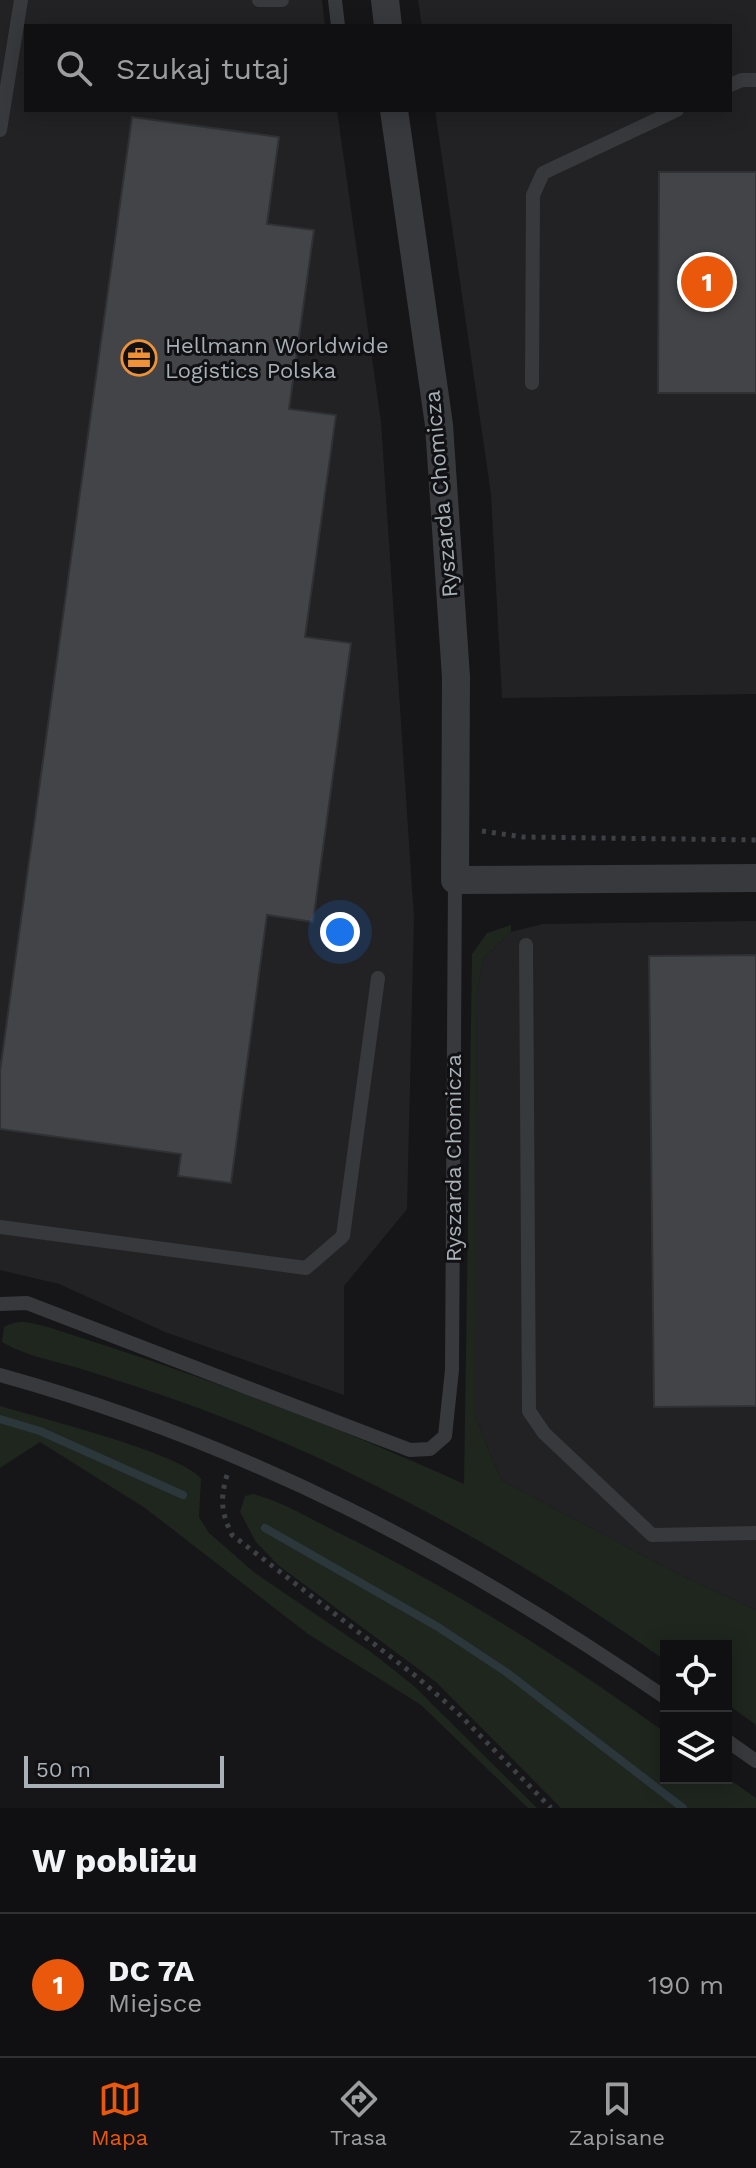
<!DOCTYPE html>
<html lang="pl">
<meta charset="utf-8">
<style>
body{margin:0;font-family:"Work Sans",sans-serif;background:#1e1e20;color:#f1f3f6}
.controls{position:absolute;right:24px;bottom:24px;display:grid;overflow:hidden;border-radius:0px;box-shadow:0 4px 20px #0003}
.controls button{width:72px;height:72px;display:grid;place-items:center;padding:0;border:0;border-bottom:2px solid #303032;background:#101012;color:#f1f3f6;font:40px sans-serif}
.scale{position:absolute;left:24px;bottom:20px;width:200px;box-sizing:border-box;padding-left:8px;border:4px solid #a8b0b8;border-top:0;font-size:22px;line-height:28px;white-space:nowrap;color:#a8b0b8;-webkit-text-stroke:6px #111113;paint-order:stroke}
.you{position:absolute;left:340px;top:932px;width:28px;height:28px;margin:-20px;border:6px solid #fff;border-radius:50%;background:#1a73e8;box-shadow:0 0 0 12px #1a73e833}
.badge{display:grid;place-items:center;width:52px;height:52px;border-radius:50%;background:#ea580c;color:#fff;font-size:26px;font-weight:700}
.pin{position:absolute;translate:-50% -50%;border:4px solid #fff;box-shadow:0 2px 8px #0006}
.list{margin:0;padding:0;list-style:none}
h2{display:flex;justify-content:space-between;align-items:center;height:104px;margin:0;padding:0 32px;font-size:34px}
h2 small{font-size:26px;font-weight:400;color:#9c9d9f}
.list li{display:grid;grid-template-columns:52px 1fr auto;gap:24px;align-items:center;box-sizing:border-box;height:144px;padding:0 32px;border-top:2px solid #303032}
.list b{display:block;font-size:30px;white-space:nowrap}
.list p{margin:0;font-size:26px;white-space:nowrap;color:#9c9d9f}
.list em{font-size:26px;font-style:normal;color:#9c9d9f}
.icon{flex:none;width:44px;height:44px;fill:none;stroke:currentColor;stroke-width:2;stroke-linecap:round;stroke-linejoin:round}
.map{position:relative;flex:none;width:756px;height:1808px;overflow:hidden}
.search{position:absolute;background:#101012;box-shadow:0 4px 20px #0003;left:24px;right:24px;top:24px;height:88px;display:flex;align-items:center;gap:20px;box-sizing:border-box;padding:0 28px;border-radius:0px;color:#9c9d9f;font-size:30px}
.sheet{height:248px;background:#101012}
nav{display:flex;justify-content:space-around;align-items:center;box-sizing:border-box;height:112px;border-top:2px solid #303032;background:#101012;font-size:22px;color:#9c9d9f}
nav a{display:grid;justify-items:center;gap:4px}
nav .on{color:#ea580c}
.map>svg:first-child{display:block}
.built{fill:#222225}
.green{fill:#1e261e}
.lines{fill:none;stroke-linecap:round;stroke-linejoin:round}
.stream{stroke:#2c373c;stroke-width:8}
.building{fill:#424448;stroke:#303134;stroke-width:2}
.path{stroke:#3d4044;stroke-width:5;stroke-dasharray:4 6;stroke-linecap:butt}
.lane{stroke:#37393d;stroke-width:14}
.street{stroke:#37393d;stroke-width:28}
.labels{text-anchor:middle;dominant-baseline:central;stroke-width:6;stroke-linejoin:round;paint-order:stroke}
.poi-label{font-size:22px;fill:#a8b0b8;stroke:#111113;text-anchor:start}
.street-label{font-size:22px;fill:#a8b0b8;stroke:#111113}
</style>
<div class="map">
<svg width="756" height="1808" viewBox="0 0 756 1808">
<rect width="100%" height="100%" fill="#161618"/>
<path class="built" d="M0 0H322L325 26H26V110H337L381 422 414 918 407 1209 344 1286V1395L165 1332 59 1284 0 1270Z
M418 0H756V694L502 698 491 494 435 110H730V26H422Z
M756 921V1610L682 1576 501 1480 475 1416 474 1387 477 992 483 959 511 932 543 924Z"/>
<path class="green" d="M511 925V932L483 959 477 992 475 1416 501 1480 682 1576 756 1610V1725L726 1703V1646H666V1661C532 1566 389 1484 237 1423 188 1403 138 1387 88 1371 60 1362 27 1357 2 1342L4 1327C19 1318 31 1323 48 1327 190 1372 329 1422 464 1484L472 954 487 933Z
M0 1406C36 1417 185 1454 201 1479L199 1517 209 1533 255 1573 371 1652 414 1686 537 1808H528L421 1705 308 1634 145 1508 40 1442 0 1468Z
M253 1494C282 1501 320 1524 347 1537 459 1593 565 1660 666 1733V1778L726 1777 756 1798V1808H561L436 1682 278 1565 256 1542 240 1512 245 1496Z"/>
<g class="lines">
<path class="stream" d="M0 1419 40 1431 183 1495
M265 1528 438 1627 506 1672 683 1808"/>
</g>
<path class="building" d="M132 117 279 137 267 224 314 230 289 409 336 415 305 637 351 643 313 922 267 915 231 1183 178 1176 181 1154 0 1129V1071Z
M659 172H756V393H658Z
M756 955V1406L654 1407 649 956Z"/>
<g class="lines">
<path class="path" d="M482 831 523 837 756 840
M227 1475C220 1499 221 1512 232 1535L417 1677 458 1713 551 1808"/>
<path class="lane" d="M259 0H282
M335 0 338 26
M730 85 742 80H756
M0 130 21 0
M532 383 533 195 543 173 677 110
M526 945 529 1411 544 1433 652 1535 756 1533
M0 1227 306 1268 343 1236 378 978
M0 1304 27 1303 410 1450 430 1449 445 1436 452 1370 455 880
M0 1375C248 1444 455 1553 666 1698
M726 1740 756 1761"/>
<path class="street" d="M385 0 388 26
M394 110 439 425 456 677 455 880 756 878"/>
</g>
<defs>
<symbol id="office-ring" viewBox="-11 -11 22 22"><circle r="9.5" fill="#111113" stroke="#ef9237" stroke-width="1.5"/><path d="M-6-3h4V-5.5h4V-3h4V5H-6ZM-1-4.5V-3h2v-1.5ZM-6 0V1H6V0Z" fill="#ef9237"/></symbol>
</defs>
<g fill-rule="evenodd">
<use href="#office-ring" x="119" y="338" width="40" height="40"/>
</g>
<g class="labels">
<g class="poi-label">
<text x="165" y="345">Hellmann Worldwide<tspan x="165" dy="25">Logistics Polska</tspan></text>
</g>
<g class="street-label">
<text transform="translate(441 494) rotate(-95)">Ryszarda Chomicza</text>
<text transform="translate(453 1158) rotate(-90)">Ryszarda Chomicza</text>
</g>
</g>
</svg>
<div class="controls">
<button><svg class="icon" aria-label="locate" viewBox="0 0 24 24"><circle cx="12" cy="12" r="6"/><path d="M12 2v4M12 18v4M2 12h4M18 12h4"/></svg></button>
<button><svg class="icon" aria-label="layers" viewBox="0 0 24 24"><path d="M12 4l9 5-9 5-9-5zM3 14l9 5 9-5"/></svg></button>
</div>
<div class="scale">50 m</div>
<div class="you"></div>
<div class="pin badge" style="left:707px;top:282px">1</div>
<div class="search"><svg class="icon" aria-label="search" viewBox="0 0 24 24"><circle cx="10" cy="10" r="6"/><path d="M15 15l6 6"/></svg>Szukaj tutaj</div>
</div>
<section class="sheet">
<h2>W pobliżu<small></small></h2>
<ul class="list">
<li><span class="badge">1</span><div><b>DC 7A</b><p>Miejsce</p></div><em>190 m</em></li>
</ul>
</section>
<nav>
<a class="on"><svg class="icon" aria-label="map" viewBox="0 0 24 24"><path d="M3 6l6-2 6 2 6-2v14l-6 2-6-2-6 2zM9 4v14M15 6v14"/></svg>Mapa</a>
<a><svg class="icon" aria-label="directions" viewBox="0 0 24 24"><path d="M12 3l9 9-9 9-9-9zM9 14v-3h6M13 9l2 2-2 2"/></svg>Trasa</a>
<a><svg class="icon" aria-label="saved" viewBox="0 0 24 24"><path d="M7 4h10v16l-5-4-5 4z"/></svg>Zapisane</a>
</nav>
